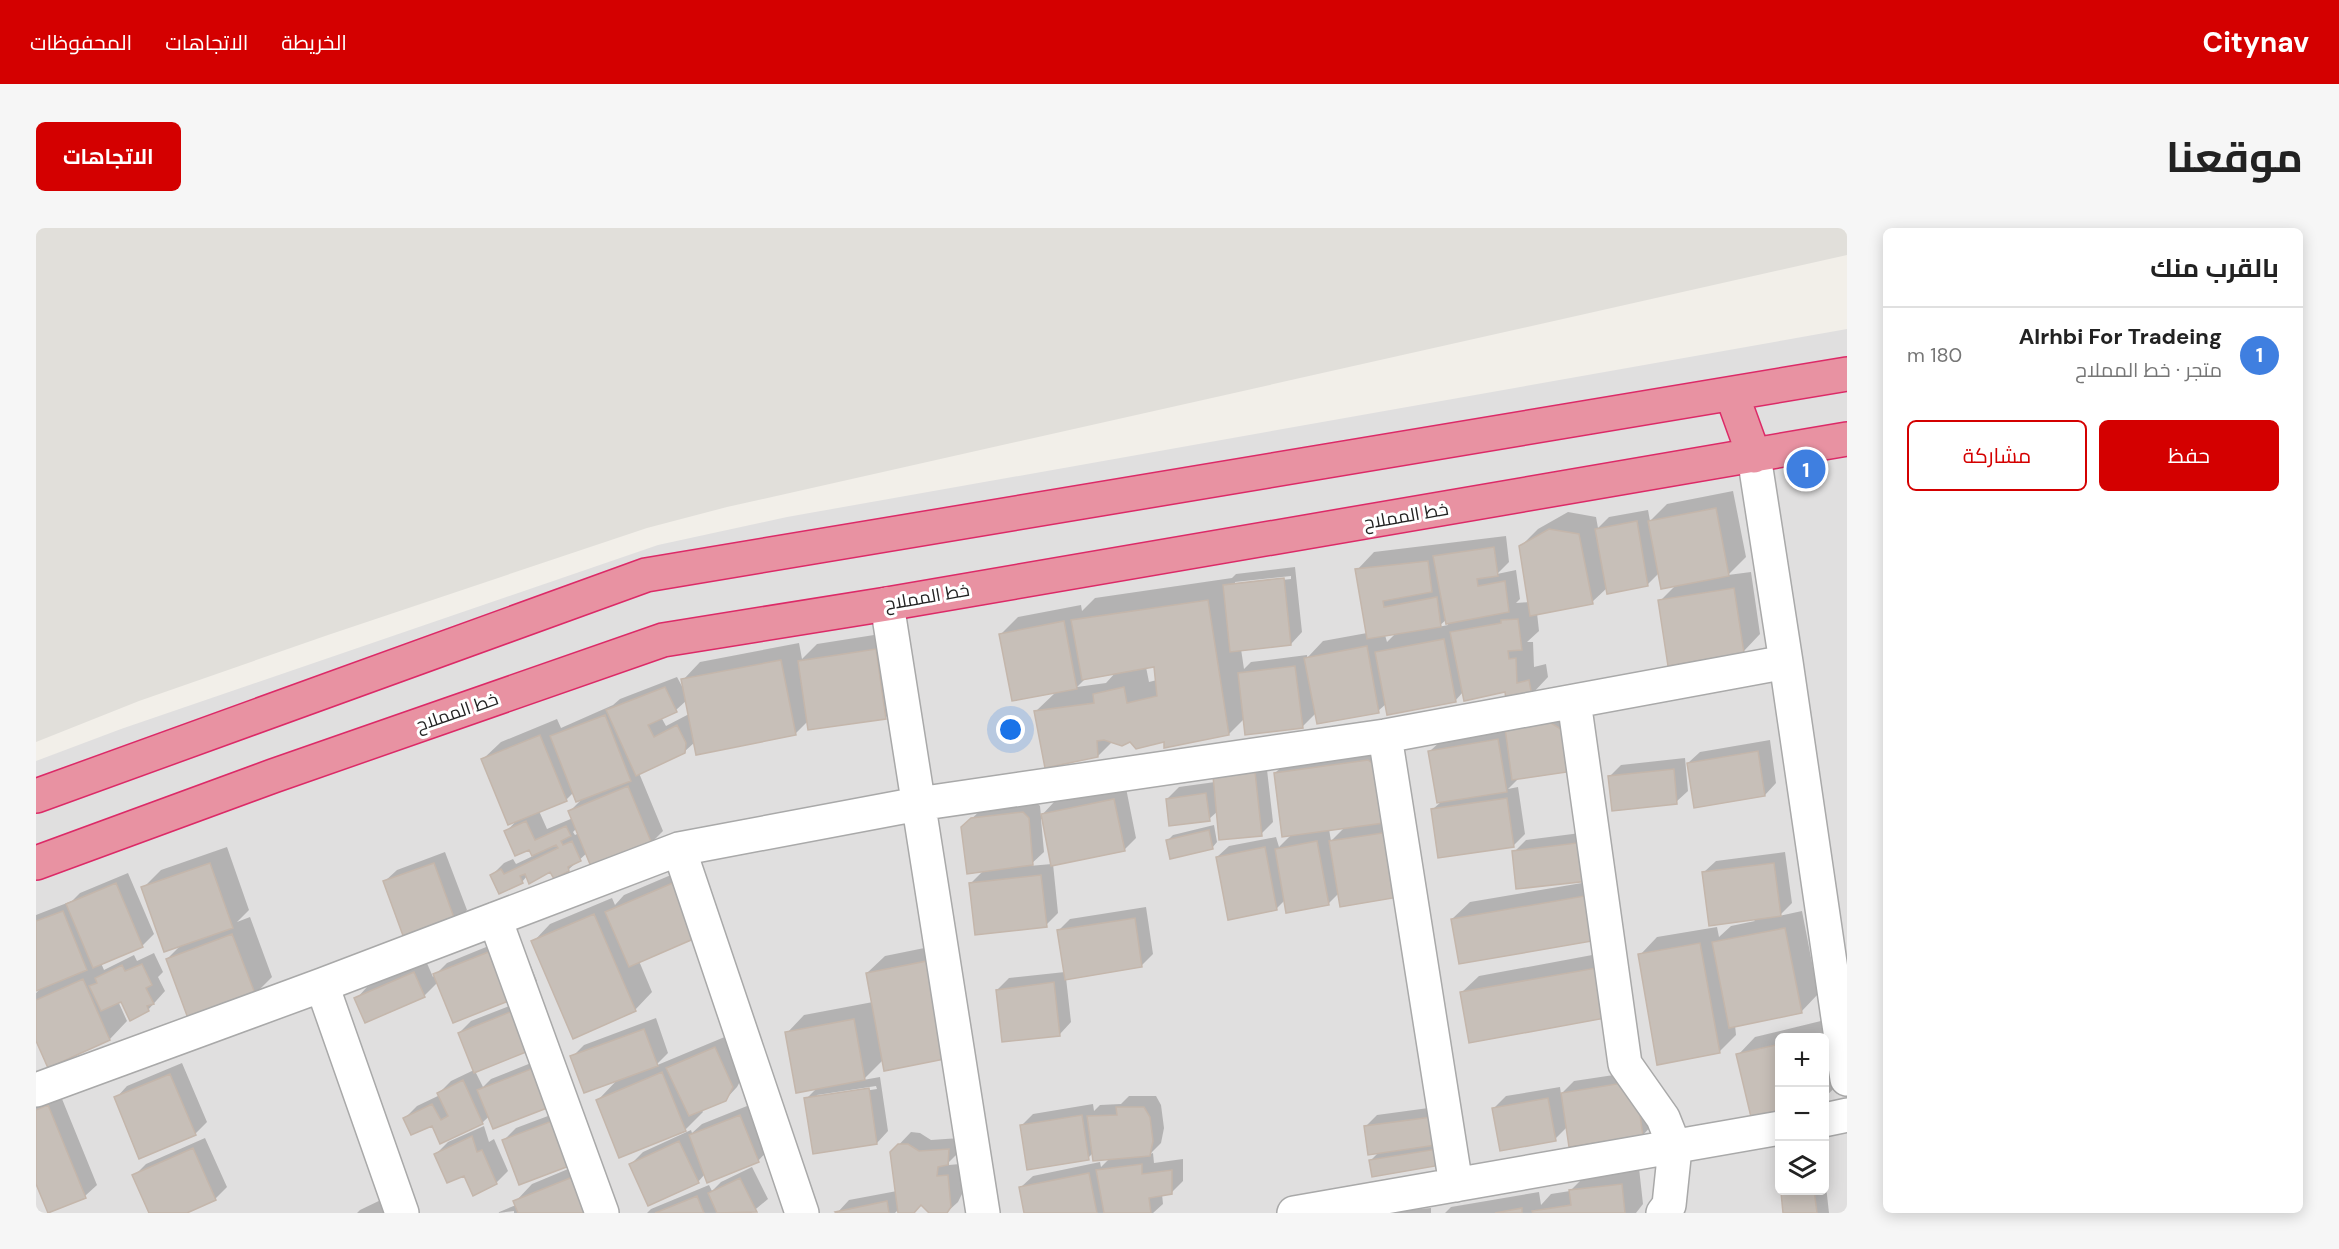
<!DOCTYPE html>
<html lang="ar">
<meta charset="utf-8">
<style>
body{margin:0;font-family:"DM Sans",Cairo,sans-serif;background:#f6f6f6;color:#222;direction:rtl}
.controls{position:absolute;right:18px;bottom:18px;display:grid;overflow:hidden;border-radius:9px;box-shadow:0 3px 15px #0003}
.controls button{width:54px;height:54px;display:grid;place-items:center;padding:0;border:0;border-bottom:2px solid #e0e0e0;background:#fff;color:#222;font:30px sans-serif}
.you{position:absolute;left:975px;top:502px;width:21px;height:21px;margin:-15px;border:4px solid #fff;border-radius:50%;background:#1a73e8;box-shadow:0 0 0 9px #1a73e833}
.badge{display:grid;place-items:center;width:39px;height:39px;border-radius:50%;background:#d40000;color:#fff;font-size:20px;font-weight:700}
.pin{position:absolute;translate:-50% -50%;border:3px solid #fff;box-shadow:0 2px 6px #0006}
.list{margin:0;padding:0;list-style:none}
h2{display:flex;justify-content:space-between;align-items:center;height:78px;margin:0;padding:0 24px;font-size:26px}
h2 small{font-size:20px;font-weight:400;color:#767676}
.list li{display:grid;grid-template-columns:39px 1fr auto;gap:18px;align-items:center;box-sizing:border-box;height:96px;padding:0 24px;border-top:2px solid #e0e0e0}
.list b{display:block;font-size:22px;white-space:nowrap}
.list p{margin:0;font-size:20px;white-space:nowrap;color:#767676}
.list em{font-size:20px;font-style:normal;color:#767676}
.actions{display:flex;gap:12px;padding:18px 24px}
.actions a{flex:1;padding:14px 0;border:2px solid #d40000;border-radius:9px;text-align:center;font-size:21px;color:#d40000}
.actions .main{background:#d40000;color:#fff}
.icon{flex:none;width:33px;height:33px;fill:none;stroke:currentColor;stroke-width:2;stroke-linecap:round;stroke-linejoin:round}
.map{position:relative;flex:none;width:1811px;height:985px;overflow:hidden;direction:ltr;border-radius:9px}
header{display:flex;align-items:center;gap:36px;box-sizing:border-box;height:84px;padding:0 30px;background:#d40000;color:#fff}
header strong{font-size:28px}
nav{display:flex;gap:33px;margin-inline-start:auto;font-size:21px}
.intro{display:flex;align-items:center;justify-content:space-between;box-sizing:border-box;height:144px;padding:0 36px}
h1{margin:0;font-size:42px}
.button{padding:15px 27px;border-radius:9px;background:#d40000;color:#fff;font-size:21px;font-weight:700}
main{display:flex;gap:36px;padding:0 36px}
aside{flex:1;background:#fff;border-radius:9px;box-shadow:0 3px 15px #0003}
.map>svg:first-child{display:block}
.residential{fill:#e0dfdf;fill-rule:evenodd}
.airport{fill:#e1dfda}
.shadow{fill:#0003;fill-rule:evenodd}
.building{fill:#c7bfb8;stroke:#c4b6ab;stroke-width:1.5}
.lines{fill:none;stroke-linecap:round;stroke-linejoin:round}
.street-casing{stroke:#a9a9a9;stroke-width:36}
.highway-casing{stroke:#dc2a67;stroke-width:36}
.street{stroke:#fff;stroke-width:33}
.highway{stroke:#e892a2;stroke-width:33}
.labels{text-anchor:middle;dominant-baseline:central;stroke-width:6;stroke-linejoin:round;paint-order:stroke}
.street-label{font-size:18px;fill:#222;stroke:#fff}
</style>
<header>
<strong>Citynav</strong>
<nav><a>الخريطة</a><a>الاتجاهات</a><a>المحفوظات</a></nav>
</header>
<div class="intro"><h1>موقعنا</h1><a class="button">الاتجاهات</a></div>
<main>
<aside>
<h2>بالقرب منك<small></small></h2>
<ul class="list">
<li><span class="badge" style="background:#3f7fe0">1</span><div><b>Alrhbi For Tradeing</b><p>متجر · خط المملاح</p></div><em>180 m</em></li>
</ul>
<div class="actions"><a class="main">حفظ</a><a>مشاركة</a></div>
</aside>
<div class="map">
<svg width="1811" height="985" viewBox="0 0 1811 985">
<rect width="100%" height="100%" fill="#f2efe9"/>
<path class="residential" d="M1811 101V985H0V533L85 501 622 317 751 289ZM1744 810H1788V962H1744Z"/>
<path class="airport" d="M0 0H1811V27L691 279 611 300 292 407 103 473 0 514Z"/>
<path class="shadow" d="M1697 263 1710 329 1692 347 1715 344 1724 406 1707 424 1624 373 1640 357 1624 344 1611 357 1571 360 1556 374 1501 385 1503 403 1491 414H1497L1498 439 1510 436 1512 449 1495 467 1471 463 1427 464 1419 473 1350 476 1342 483 1280 485 1266 499 1209 490 1193 506 1129 512 1077 513 1062 528 999 484 1020 464 965 406 982 389 1045 377 1046 383 1059 370 1196 350 1200 346 1259 339 1266 404 1255 416 1205 421 1208 441 1215 434 1271 427V430L1287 413 1331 405 1321 342 1338 324 1470 308 1473 334 1461 346 1480 342 1484 371 1480 375 1493 374 1484 319 1502 301 1532 284 1560 289 1562 300 1573 289 1612 282 1614 293 1631 276ZM1255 348V351L1199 357V354ZM1411 391 1412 397 1402 399ZM1360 405 1351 414 1349 407ZM1119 438 1121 452 1113 454 1110 439ZM1080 444 1070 455 1041 459 1050 450Z
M857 404 867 472 850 489 772 493 759 506 659 514 648 524 603 545 627 603 615 615 551 625 532 642H515L491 648 486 654 456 647 468 635 477 631 480 636 497 628 494 620 470 604 481 592 447 531 465 514 521 491 525 500 577 477 584 471 641 449 648 462 647 452 664 434 763 415 766 431 781 416ZM651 472 653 486 630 498 625 489 640 482ZM538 564 548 569 534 583 537 590 511 601 503 583 530 572ZM541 600 543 605 539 607 537 604Z
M1527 483 1537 542 1482 551 1472 561 1482 559 1489 606 1477 618 1397 581 1406 573 1394 523 1406 512Z
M1734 512 1740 555 1729 567 1652 535 1664 524Z
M1350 515 1374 656 1303 665 1292 676 1250 671 1240 681 1181 629 1193 618 1240 609 1243 619 1256 606 1239 545 1257 528ZM1309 599 1295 613 1293 601Z
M1649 530 1652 563 1640 574 1574 548 1585 537Z
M1230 533 1237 594 1225 606 1182 583 1173 591 1131 571 1143 559 1179 554Z
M1090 560 1100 610 1088 622 1017 636 1022 685 1010 697 934 656 948 642 927 599 949 578 999 573 1004 578 1005 588 1018 574ZM1005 591H1007L1016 636 993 638 1008 624Z
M1178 597 1181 614 1176 620 1132 612 1137 607Z
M1560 603 1578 693 1416 691 1434 674 1546 655 1545 652 1478 624 1490 612Z
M191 619 213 682 201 694 214 689 236 749 219 766 131 731 146 716 107 660 125 642Z
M409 624 431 682 419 693 349 653 361 642Z
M1749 624 1756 675 1743 688 1766 683 1782 766 1765 784 1699 797 1700 807 1683 824 1604 727 1621 709 1681 699 1683 709 1695 698 1719 693 1668 644 1680 633Z
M656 638 603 733 616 764 599 782 497 714 514 696 576 670 579 677 588 667Z
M92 645 118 706 106 718 65 735 68 742 98 727 101 733 118 725 127 744 122 749 129 763 112 782 85 772 82 773 91 793 74 811 13 838 0 809V765L6 759 0 761V687L36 673 44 665Z
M1110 679 1117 726 1105 738 1030 750 1035 794 1024 806 961 762 973 750 1029 744 1022 703 1034 691Z
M482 706 501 753 490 765 402 754 388 768 320 771 331 759 390 733 397 749 411 735Z
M908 716 848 831 827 852 844 849 852 903 841 915 770 871 782 859 751 805 768 787 837 774 831 745 849 728ZM840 858 841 861 781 870V867Z
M1583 722 1592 770 1425 765 1443 748Z
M496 769 439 843 447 859 455 851 520 825 446 895 396 896 369 890 381 878 404 867 403 865 415 853 438 842 423 805 435 793Z
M620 790 632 825 619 838 691 808 708 846 701 859 689 872 665 881 667 884 649 902 562 872 583 850 536 829 548 817Z
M1793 791 1807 852 1788 870V810H1744V881L1702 827 1719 809Z
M146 835 171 894 159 906 80 870 91 858Z
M1611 842 1618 895 1607 907 1531 899 1519 911 1458 880 1470 868 1524 859 1525 866 1538 853Z
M24 866 61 957 49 968 13 983 0 953V876Z
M1093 868H1120L1125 877 1128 900 1125 915 1114 926 1117 925 1118 935 1147 931V953L1135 965 1126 966 1127 976 1117 985H990L985 959 997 948 1064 934 1065 939 1074 930 1057 925 1052 930 986 897 997 886 1057 876 1058 883 1064 877 1085 876Z
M544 876 560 919 548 931 468 912 480 900Z
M716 876 733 921 722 933 669 946 662 954 595 936 607 924 655 902 656 905 666 896Z
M1422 876 1416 924 1334 933 1343 924 1329 899 1341 887Z
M448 898 453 914 458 911 472 943 460 955 428 946 400 926 412 914Z
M875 904 884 905 895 912 924 910V923L913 934V937L924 936 926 966 922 974 910 985H895L886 976 876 985H868L863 981 859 985H801L813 972 861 963 856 924Z
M169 910 191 959 179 971 147 985H114L98 948 110 936Z
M561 929 583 981 579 985H478V983L461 985 480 977 479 974 496 956Z
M716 939 732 971 715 985H611L615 981 673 957 676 963 685 954Z
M1603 940 1607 976 1600 985H1409L1415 979 1503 964 1505 977 1515 966 1534 963 1552 945Z
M1789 949 1793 985H1749L1746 964 1748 962H1788Z
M349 970 356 985H321L324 982Z
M1395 980V985H1347V984Z"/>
<path class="building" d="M1680 280 1693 348 1625 361 1612 293Z
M1601 293 1612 358 1571 366 1559 301Z
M1513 301 1543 306 1557 376 1494 388 1483 318Z
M1458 319 1462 348 1441 351 1442 358 1469 353 1473 384 1410 396 1397 328Z
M1392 333 1396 364 1347 373 1348 379 1401 369 1405 399 1331 411 1319 341Z
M1248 350 1255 417 1194 424 1187 357Z
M1698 360 1708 425 1632 438 1622 372Z
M1172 372 1193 507 1128 520V514L1100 521 1094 514 1086 518 1068 512 1061 513 1062 529 1009 540 998 483 1058 475 1057 466 1088 459 1091 475 1121 468 1118 439 1046 452 1035 392Z
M1482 391 1486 422 1472 423 1473 431 1480 430 1481 455 1493 452 1496 468 1470 472 1469 464 1428 473 1414 404 1465 395V392Z
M1028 393 1041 461 976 473 963 406Z
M1408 411 1420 474 1351 487 1339 424Z
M1331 418 1343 485 1281 496 1268 430Z
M840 421 850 491 772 502 762 433Z
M745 432 760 507 660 527 645 451Z
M1259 438 1267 500 1209 507 1202 445Z
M629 459 641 484 612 497 618 509 641 497 650 515 649 525 600 548 570 482Z
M569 487 595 553 540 574 514 508Z
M1504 494 1515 495 1528 503 1538 543 1476 552 1469 500Z
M504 507 531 573 472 597 445 531Z
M1462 511 1471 564 1401 575 1392 523Z
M1722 523 1729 568 1658 580 1651 535Z
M1332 532 1344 541 1355 594 1246 609 1238 545Z
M1638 541 1641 576 1576 583 1572 548Z
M1219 544 1226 608 1183 612 1177 548Z
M592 558 616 616 556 641 532 583Z
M1170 565 1174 593 1133 598 1130 571Z
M1471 570 1478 619 1402 630 1395 581Z
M1078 571 1089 623 1015 638 1005 586Z
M987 584 993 590 997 637 931 646 925 599 935 590Z
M490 593 499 612 530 598 535 608 525 613 527 617 536 613 545 633 532 639 533 643 518 651 514 644 493 656 489 646 484 648 487 655 463 666 454 647 465 641 468 646 522 620 520 617 496 628 493 622 479 628 468 603Z
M1173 602 1177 621 1134 631 1130 612Z
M1353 604 1363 669 1304 679 1293 613Z
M1281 613 1293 677 1250 685 1239 621Z
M1549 614 1553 653 1480 661 1476 623Z
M1229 619 1241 682 1192 692 1180 629Z
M174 635 197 700 128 724 105 659Z
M398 635 420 695 369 713 347 653Z
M1738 635 1745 688 1673 698 1666 644Z
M1005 647 1011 699 939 707 933 655Z
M639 654 662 709 593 739 569 684Z
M80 655 107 719 57 740 30 676Z
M1554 667 1562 712 1423 736 1415 691Z
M27 683 51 742 0 763V693Z
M558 686 600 783 537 811 495 713Z
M1099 690 1106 739 1029 752 1021 702Z
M1749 700 1766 785 1693 800 1676 714Z
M196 706 220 768 153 793 130 731Z
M1664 715 1684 825 1621 837 1602 726Z
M470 717 490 766 417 795 397 746Z
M891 733 909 831 848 843 830 745Z
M106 736 116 757 110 760 118 776 111 778 113 783 94 793 85 774 65 783 53 758 61 755 59 750 86 737 89 743Z
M1566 739 1575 789 1433 815 1424 764Z
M378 744 389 769 329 795 318 770Z
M47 751 74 812 12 840 0 813V772Z
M1018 754 1024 808 966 814 960 762Z
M484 780 500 820 438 845 422 805Z
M818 791 829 852 760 865 749 804Z
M608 801 622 838 548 865 534 828Z
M1744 816V882L1715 889 1700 826Z
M679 819 697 859 690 873 653 888 630 840Z
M508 836 524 875 457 901 441 862Z
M626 844 650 903 583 930 560 872Z
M134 846 160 907 103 931 78 869Z
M427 852 447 896 404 916 396 898 375 907 367 890 396 876 405 892 412 888 401 865Z
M1599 853 1607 908 1533 919 1525 865Z
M833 860 841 916 777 926 768 870Z
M1512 870 1520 913 1464 923 1456 880Z
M12 877 50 970 12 985 0 956V882Z
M1080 879H1108L1114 889 1117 913 1114 928 1057 933 1051 888 1081 887Z
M532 887 549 932 483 957 466 912Z
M704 887 723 934 671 955 653 907Z
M1046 887 1053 932 991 942 984 897Z
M1411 887 1414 915 1332 927 1328 898Z
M436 908 441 924 446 922 461 956 437 968 428 948 411 955 398 926Z
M643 913 663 955 612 978 593 936Z
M862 916H872L883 923 913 921 912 937 902 939 901 948 912 947 915 979 911 985H893L885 977 878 985H862L854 924Z
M157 920 180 972 151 985H113L96 947Z
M1401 921 1405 937 1336 949 1333 932Z
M1106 936V946L1136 942V966L1113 970 1115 985H1068L1060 942Z
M1053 945 1061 985H988L983 959Z
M544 946 560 985H482L477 973Z
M704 950 721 984 681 985 672 965Z
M1586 956 1589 985H1497L1496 983 1535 977 1533 962Z
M1755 962H1778L1781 985H1747L1745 964Z
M661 968 668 985H619Z
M851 973 853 985H800L799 984Z
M1486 980V985H1459Z"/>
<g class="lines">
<defs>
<path id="street" d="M1718 228 1750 434 1811 851
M851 376 947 985
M1538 473 1589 836 1627 890 1639 920 1633 977 1627 985
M1349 508 1420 957
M643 621 766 985
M459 691 566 985
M286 757 366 985
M0 862 286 757 643 621 882 576 1349 508 1750 434
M1788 892 1811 887
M1258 985 1744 900"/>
<path id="highway" d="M1696 167 1718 228
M0 568 610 347 1811 146
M0 635 237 548 627 412 851 376 1811 211"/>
</defs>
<use href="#street" class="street-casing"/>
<use href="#highway" class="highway-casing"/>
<use href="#street" class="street"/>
<use href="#highway" class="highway"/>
</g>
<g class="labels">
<g class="street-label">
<text transform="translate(1370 288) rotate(-10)">خط المملاح</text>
<text transform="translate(891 369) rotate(-10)">خط المملاح</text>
<text transform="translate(421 484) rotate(-19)">خط المملاح</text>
</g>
</g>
</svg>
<div class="controls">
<button>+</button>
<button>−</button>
<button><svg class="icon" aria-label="layers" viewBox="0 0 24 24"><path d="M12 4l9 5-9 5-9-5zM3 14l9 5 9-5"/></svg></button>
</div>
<div class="you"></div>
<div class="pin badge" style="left:1770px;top:241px;background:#3f7fe0">1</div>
</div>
</main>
